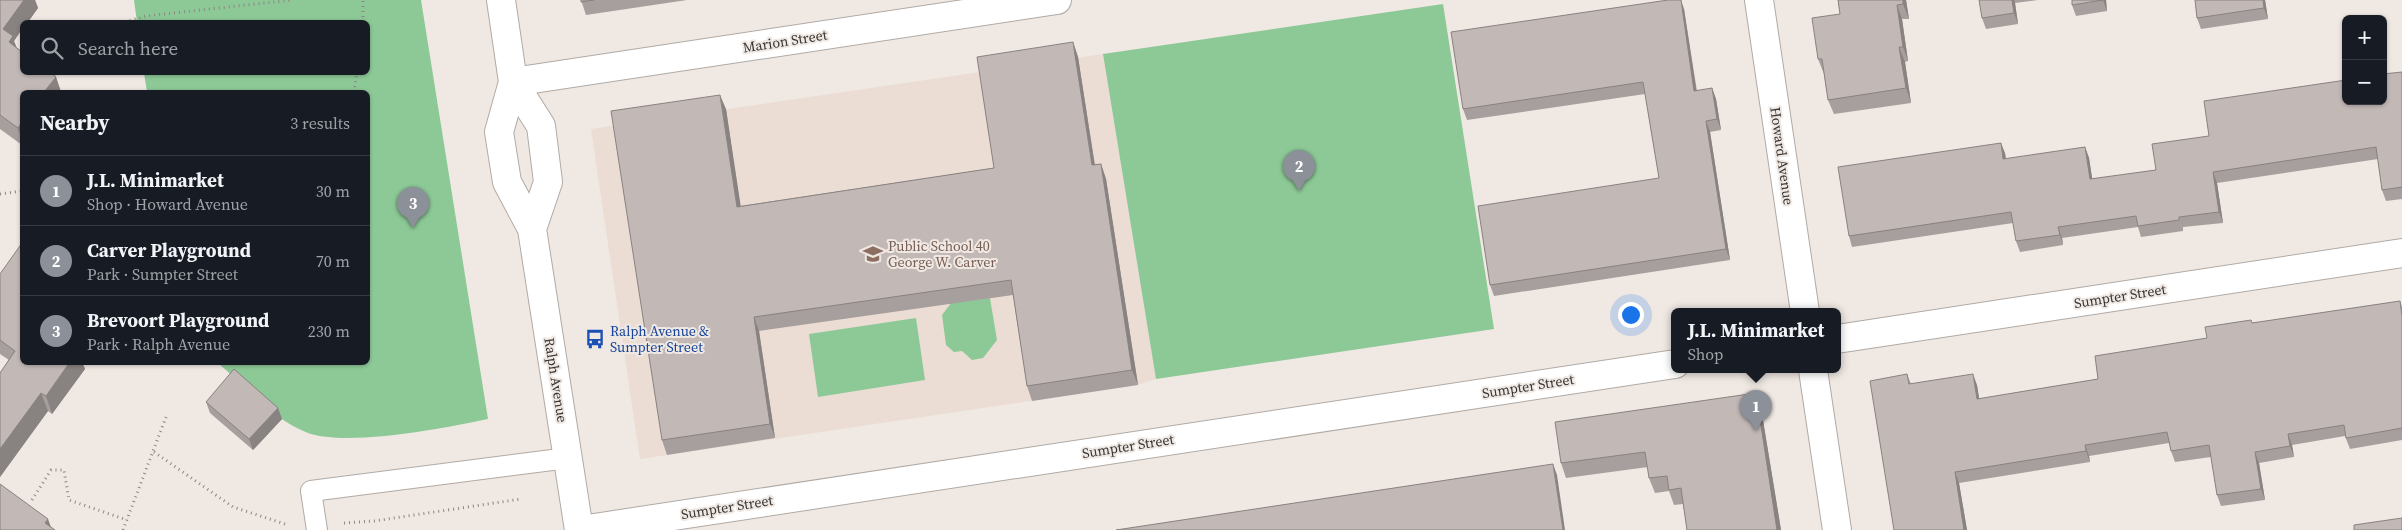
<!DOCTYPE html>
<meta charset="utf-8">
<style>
body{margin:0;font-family:"Source Serif 4",serif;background:#20242c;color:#f1f3f6}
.controls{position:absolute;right:15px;top:15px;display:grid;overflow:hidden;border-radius:8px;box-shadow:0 1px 4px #0004}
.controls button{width:45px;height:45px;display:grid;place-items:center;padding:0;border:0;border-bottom:1px solid #363941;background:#171b24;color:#f1f3f6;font:25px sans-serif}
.you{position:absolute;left:1630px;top:314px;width:18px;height:18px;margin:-12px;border:4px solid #fff;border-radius:50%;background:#1a73e8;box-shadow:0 0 0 8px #1a73e833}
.badge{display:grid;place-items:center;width:32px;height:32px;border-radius:50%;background:#8c9099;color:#fff;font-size:16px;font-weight:700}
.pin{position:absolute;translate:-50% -41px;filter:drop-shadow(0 1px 2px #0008)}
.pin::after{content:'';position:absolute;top:26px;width:18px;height:15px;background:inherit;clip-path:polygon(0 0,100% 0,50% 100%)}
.popup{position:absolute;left:1671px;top:308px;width:170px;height:65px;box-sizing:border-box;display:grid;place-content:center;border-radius:8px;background:#171b24;filter:drop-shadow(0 1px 4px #0005);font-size:16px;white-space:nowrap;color:#9ea1a6}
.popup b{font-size:19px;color:#f1f3f6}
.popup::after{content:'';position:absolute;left:50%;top:100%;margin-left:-10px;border:10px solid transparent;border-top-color:#171b24}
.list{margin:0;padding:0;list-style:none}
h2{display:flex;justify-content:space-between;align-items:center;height:65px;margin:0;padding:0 20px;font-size:21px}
h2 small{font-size:16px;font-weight:400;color:#9ea1a6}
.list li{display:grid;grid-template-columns:32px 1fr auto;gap:15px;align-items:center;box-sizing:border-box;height:70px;padding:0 20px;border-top:1px solid #363941}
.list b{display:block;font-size:19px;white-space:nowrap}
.list p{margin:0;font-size:16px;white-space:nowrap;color:#9ea1a6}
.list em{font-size:16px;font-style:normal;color:#9ea1a6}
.icon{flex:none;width:28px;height:28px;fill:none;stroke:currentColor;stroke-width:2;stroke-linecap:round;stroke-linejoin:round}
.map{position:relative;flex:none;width:2402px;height:530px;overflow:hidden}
.search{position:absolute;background:#171b24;box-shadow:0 1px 4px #0004;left:20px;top:20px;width:350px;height:55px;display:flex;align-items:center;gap:12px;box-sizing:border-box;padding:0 18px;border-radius:8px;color:#9ea1a6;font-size:19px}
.panel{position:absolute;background:#171b24;box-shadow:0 1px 4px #0004;left:20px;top:90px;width:350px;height:275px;border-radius:8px}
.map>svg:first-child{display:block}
.built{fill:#ebddd3}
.green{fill:#8dc997}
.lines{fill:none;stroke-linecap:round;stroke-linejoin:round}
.service-casing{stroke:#b1aaa5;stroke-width:22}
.minor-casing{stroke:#b1aaa5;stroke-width:30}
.path{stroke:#8c8784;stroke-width:3;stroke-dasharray:1 4;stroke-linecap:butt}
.service{stroke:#fff;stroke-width:20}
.minor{stroke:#fff;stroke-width:28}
.wall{fill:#a79f9d}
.shaded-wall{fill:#888280}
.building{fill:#c2b9b7;stroke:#888280}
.labels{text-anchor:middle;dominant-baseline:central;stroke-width:4;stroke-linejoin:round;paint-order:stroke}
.street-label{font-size:14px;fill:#373432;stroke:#efe8e3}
.education-label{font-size:14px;fill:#785e54;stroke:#efe8e3;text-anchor:start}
.transit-label{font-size:14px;fill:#164399;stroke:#efe8e3;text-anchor:start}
</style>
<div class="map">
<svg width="2402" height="530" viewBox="0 0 2402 530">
<rect width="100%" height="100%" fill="#efe8e3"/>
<path class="built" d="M1103 54 1156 379 1137 385 640 459 591 129Z"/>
<path class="green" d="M134 0H421L488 419C445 428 348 447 308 433 273 420 245 386 218 363L368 362V92H147L144 73 368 72V22H137Z
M1443 4 1494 329 1156 379 1103 54Z
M990 298 997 340 983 358 972 360 962 351 954 352 946 345 942 315 951 303Z
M916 318 925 380 818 397 809 334Z"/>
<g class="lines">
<defs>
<path id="service" d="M317 530 311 491 568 458"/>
<path id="minor" d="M501 0 513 82 541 126 548 182 532 229
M1759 0 1805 312
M513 82 1057 0
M513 82 499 132 507 182 532 229 579 530
M1837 339 2402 253
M1813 370 1837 530
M581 530 1675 364"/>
</defs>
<use href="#service" class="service-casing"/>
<use href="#minor" class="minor-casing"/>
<path class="path" d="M125 22 146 16 292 0
M363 22V0
M20 45H22
M354 92 357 72
M0 194 22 191
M154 452 233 507 288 525
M32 500 51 470H64L69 500 127 520
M344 523 374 521 521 499
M123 530 166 417"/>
<use href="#service" class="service"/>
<use href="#minor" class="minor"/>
</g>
<path class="wall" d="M0 0H35L38 8 28 22H22V29L14 41 17 48 56 77 61 92H22V145L0 129Z
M581 0H687L586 15Z
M1838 0H1906L1909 19H1902L1908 61 1905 62 1911 103 1834 114 1828 100 1824 74 1818 59 1840 14Z
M1979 0H2038L2015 3 2018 24 1986 29 1982 18Z
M2072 0H2106L2107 11 2076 16 2072 5Z
M2195 0H2265L2268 19 2201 29 2197 18Z
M1684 9 1697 91 1712 88 1716 99 1721 130 1710 132 1730 260 1494 296 1490 285 1659 178 1645 94 1467 120 1463 109Z
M1073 42 1078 57 1095 165 1101 164 1106 179 1138 385 1032 401 1027 386 1013 295 759 331 775 438 667 455 662 440 726 109 740 206 994 168Z
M2402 72V199L2386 201 2382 190 2378 159 2217 183 2223 223 2183 227V231L2141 237 2138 227 2062 238 2063 245 2020 252 2016 241 2013 223 1852 247 1849 236 2005 153 2006 159 2085 147 2089 158 2092 179 2156 170 2209 136Z
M0 274 22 362H82L85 369 52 414 48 411 0 477V373L9 360 0 354Z
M2400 301 2402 307V440L2350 449 2345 436 2292 445 2294 457 2259 463 2265 500 2221 506 2217 495 2211 457 2175 462 2171 451 2169 443 2089 456 2090 462 1959 483 1967 530H1894L1907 374 1911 384 1977 385 1979 399 2098 379 2207 338 2253 323Z
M1756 393 1761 408 1781 530H1687L1683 504 1674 505 1669 491 1655 493 1649 478 1648 467 1566 478 1561 463Z
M206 402 278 408 282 419 253 450 210 413Z"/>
<path class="shaded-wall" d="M24 0H35L38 8 28 22H22V29L14 41 19 55 16 60 3 29Z
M1681 0 1684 9 1698 102 1694 91Z
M1903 0H1906L1909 19 1903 4Z
M2012 0H2014L2015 3 2018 24 2014 13Z
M2103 0H2106L2107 11Z
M2263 0H2265L2268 19 2264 8Z
M1897 5 1902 19 1908 61 1903 47Z
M1073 42 1078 57 1097 180 1092 165Z
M1899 47 1905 62 1911 103 1906 88Z
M56 77 61 92H44Z
M1712 88 1716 99 1721 130 1717 119Z
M720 95 726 109 743 221 737 207Z
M1706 121 1710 132 1730 260 1726 249Z
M22 122V142L18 128Z
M2001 143 2005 153 2007 170 2003 159Z
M2085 147 2089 158 2094 190 2090 179Z
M1101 164 1106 179 1138 385 1132 370Z
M2213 172 2217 183 2223 223 2219 212Z
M2058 227 2062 238 2063 245 2060 235Z
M754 317 759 331 775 438 770 424Z
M70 362H82L85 369 52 414 46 396Z
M1973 374 1977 385 1981 410 1977 399Z
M41 393 48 411 0 477V449Z
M1756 393 1761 408 1781 530H1777Z
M278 408 282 419 253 450 249 439Z
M2288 434 2292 445 2294 457 2290 446Z
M2085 445 2089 456 2090 462 2086 451Z
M2255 452 2259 463 2265 500 2261 489Z
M1553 464 1557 475 1565 530H1563Z
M1955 472 1959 483 1967 530H1964Z
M48 519 52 530 45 523Z"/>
<path class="building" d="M0 0H24L3 29 13 36 9 42 22 52V72H50L56 77 44 92H22V122L18 128 0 115Z
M581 0H594L581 2Z
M1668 0H1681L1694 91 1712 88 1717 119 1706 121 1726 249 1490 285 1478 206 1659 178 1643 82 1463 109 1451 32Z
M1838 0H1903V4L1897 5 1903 47H1899L1906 88 1828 100 1822 59H1818L1812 18 1840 14Z
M1979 0H2012L2014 13 1982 18Z
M2072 0H2103L2072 5Z
M2195 0H2263L2264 8 2197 18Z
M1073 42 1092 165 1101 164 1132 370 1027 386 1011 280 754 317 770 424 662 440 611 111 720 95 737 207 994 168 977 57Z
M2402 72V187L2382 190 2376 147 2213 172 2219 212 2179 217V220L2138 226 2136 216 2058 227 2060 235 2016 241 2011 212 1849 236 1838 167 2001 143 2003 159 2085 147 2090 179 2156 170 2152 144 2209 136 2204 101 2346 80V101H2383V74Z
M22 243V362H70L46 396 41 393 0 449V373L15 351 0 340V274Z
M2400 301 2402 316V428L2346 438 2344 425 2288 434 2290 446 2255 452 2261 489 2217 495 2209 445 2171 451 2167 432 2085 445 2086 451 1955 472 1964 530H1894L1870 381 1907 374 1909 384 1973 374 1977 399 2098 379 2095 356 2207 338 2205 327 2251 320 2252 323Z
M234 369 278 408 249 439 206 402Z
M1756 393 1777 530H1687L1681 488 1669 490 1667 476 1649 478 1645 452 1561 463 1555 422Z
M1553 464 1563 530H1116Z
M0 484 48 519 45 523 55 530H0Z
M2402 518V530H2354V525Z"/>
<defs>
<symbol id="school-bare" viewBox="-9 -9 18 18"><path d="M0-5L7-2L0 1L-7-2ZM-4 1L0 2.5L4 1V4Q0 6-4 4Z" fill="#8d6e63" stroke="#efe8e3" stroke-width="2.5" paint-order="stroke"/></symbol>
<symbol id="bus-bare" viewBox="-9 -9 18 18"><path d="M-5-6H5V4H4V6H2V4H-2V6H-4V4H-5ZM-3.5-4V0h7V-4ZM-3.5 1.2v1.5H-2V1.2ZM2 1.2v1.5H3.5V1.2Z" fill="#1a4fb4" stroke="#efe8e3" stroke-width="2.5" paint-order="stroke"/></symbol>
</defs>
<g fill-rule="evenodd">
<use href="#school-bare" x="859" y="240" width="28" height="28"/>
<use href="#bus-bare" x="581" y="325" width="28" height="28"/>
</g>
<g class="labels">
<g class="street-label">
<text transform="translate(785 41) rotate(-9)">Marion Street</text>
<text transform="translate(1782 156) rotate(82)">Howard Avenue</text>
<text transform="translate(2120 296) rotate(-9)">Sumpter Street</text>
<text transform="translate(556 380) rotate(81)">Ralph Avenue</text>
<text transform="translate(1528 386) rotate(-9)">Sumpter Street</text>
<text transform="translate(1128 446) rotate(-9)">Sumpter Street</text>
<text transform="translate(727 507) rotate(-9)">Sumpter Street</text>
</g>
<g class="education-label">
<text x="888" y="246">Public School 40<tspan x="888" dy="16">George W. Carver</tspan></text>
</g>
<g class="transit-label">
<text x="610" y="331">Ralph Avenue &amp;<tspan x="610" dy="16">Sumpter Street</tspan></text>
</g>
</g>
</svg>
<div class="controls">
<button>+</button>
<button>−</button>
</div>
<div class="you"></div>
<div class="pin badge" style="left:1756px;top:431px">1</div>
<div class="popup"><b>J.L. Minimarket</b>Shop</div>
<div class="pin badge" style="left:1299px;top:191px">2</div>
<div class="pin badge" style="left:413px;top:228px">3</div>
<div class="search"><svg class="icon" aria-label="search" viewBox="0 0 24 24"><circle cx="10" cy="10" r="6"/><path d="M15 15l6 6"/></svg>Search here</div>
<section class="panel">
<h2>Nearby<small>3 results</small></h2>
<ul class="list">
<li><span class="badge">1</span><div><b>J.L. Minimarket</b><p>Shop · Howard Avenue</p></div><em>30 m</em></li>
<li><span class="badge">2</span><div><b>Carver Playground</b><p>Park · Sumpter Street</p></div><em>70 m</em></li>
<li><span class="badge">3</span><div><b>Brevoort Playground</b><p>Park · Ralph Avenue</p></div><em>230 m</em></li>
</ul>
</section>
</div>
